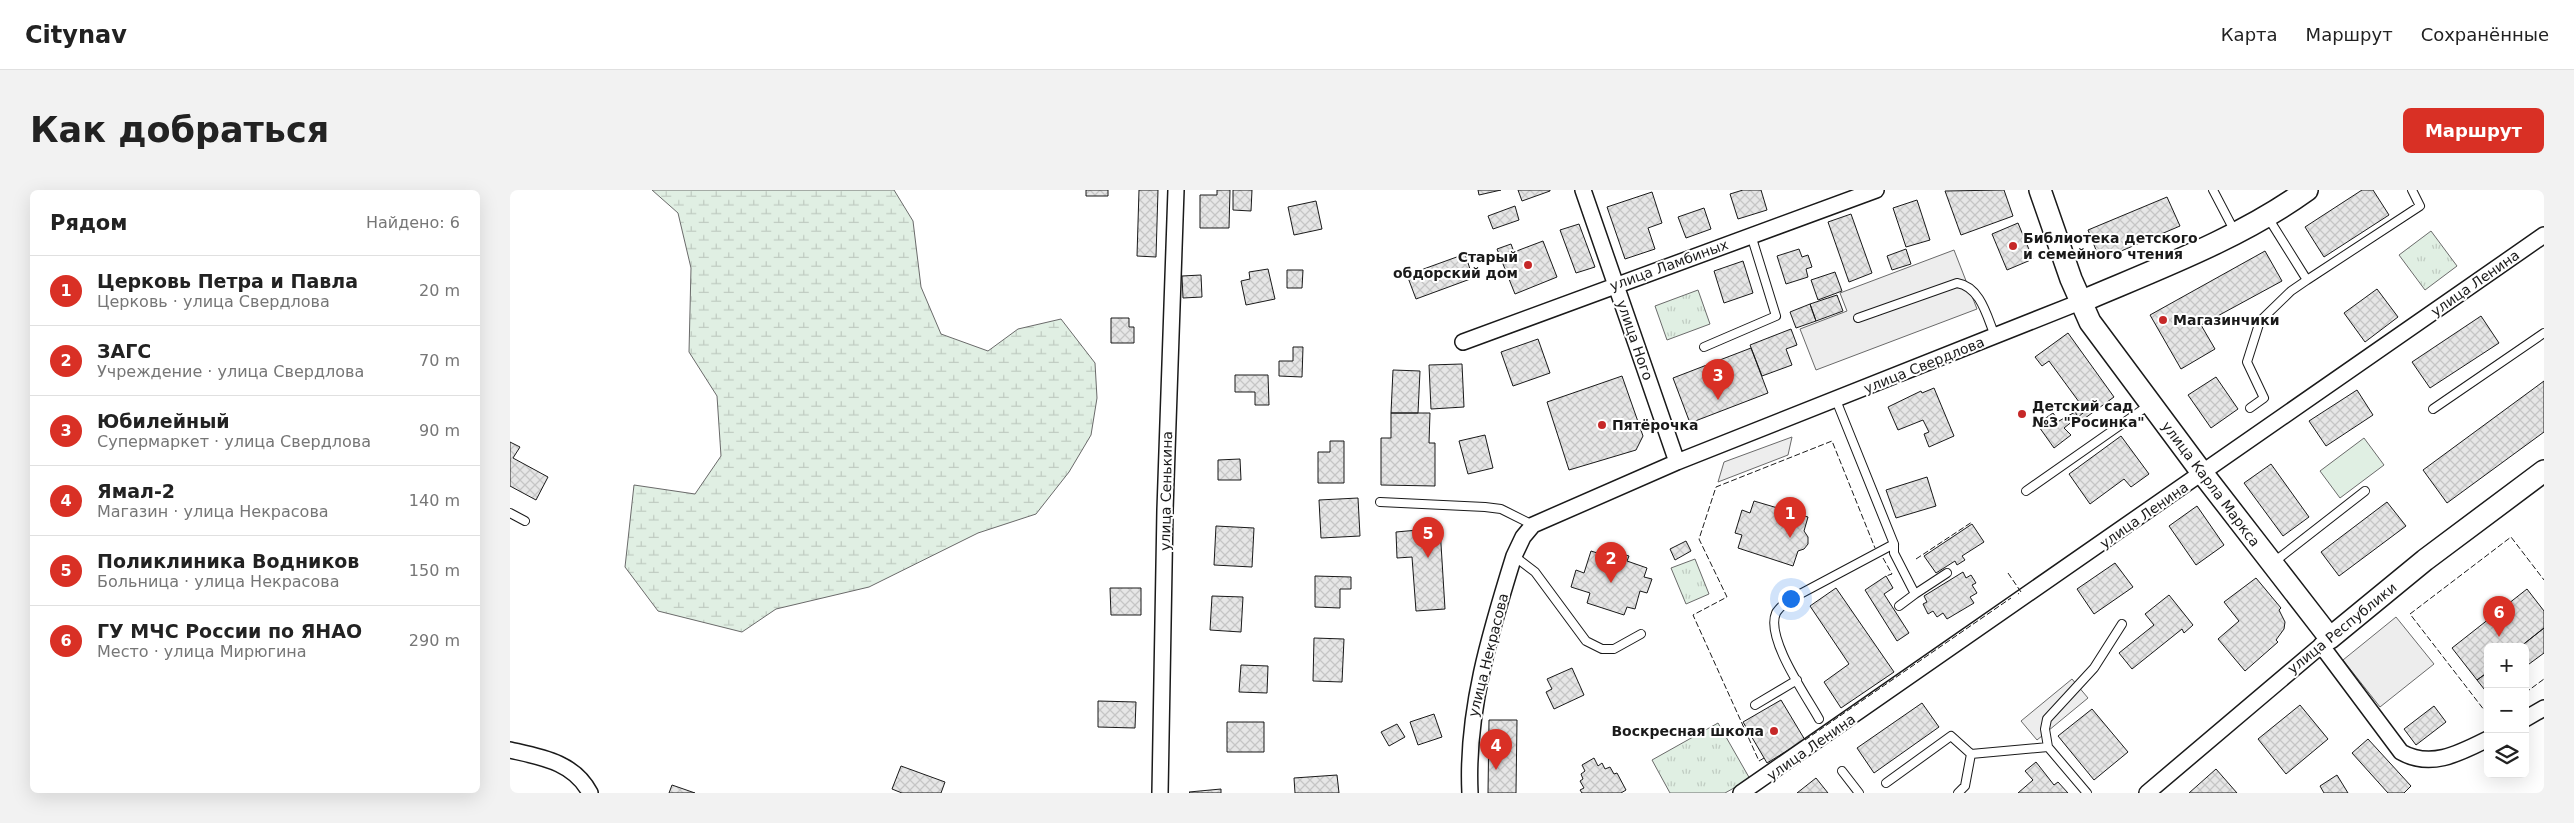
<!DOCTYPE html>
<html lang="ru">
<meta charset="utf-8">
<style>
body{margin:0;font-family:"DejaVu Sans",sans-serif;background:#f2f2f2;color:#222}
.controls{position:absolute;right:15px;bottom:15px;display:grid;overflow:hidden;border-radius:8px;box-shadow:0 5px 20px #0002}
.controls button{width:45px;height:45px;display:grid;place-items:center;padding:0;border:0;border-bottom:1px solid #e0e0e0;background:#fff;color:#222;font:25px sans-serif}
.you{position:absolute;left:1280px;top:408px;width:18px;height:18px;margin:-12px;border:4px solid #fff;border-radius:50%;background:#1a73e8;box-shadow:0 0 0 8px #1a73e833}
.badge{display:grid;place-items:center;width:32px;height:32px;border-radius:50%;background:#d93025;color:#fff;font-size:16px;font-weight:700}
.pin{position:absolute;translate:-50% -41px;filter:drop-shadow(0 1px 2px #0008)}
.pin::after{content:'';position:absolute;top:26px;width:18px;height:15px;background:inherit;clip-path:polygon(0 0,100% 0,50% 100%)}
.list{margin:0;padding:0;list-style:none}
h2{display:flex;justify-content:space-between;align-items:center;height:65px;margin:0;padding:0 20px;font-size:21px}
h2 small{font-size:16px;font-weight:400;color:#767676}
.list li{display:grid;grid-template-columns:32px 1fr auto;gap:15px;align-items:center;box-sizing:border-box;height:70px;padding:0 20px;border-top:1px solid #e0e0e0}
.list b{display:block;font-size:19px;white-space:nowrap}
.list p{margin:0;font-size:16px;white-space:nowrap;color:#767676}
.list em{font-size:16px;font-style:normal;color:#767676}
.icon{flex:none;width:28px;height:28px;fill:none;stroke:currentColor;stroke-width:2;stroke-linecap:round;stroke-linejoin:round}
.map{position:relative;flex:none;width:2034px;height:603px;overflow:hidden;border-radius:8px}
header{display:flex;align-items:center;gap:30px;box-sizing:border-box;height:70px;padding:0 25px;background:#fff;border-bottom:1px solid #e0e0e0}
header strong{font-size:24px}
nav{display:flex;gap:28px;margin-inline-start:auto;font-size:18px}
.intro{display:flex;align-items:center;justify-content:space-between;box-sizing:border-box;height:120px;padding:0 30px}
h1{margin:0;font-size:35px}
.button{padding:12px 22px;border-radius:8px;background:#d93025;color:#fff;font-size:18px;font-weight:700}
main{display:flex;gap:30px;padding:0 30px}
aside{flex:1;background:#fff;border-radius:8px;box-shadow:0 5px 20px #0002}
.map>svg:first-child{display:block}
.grass{fill:url(#grass-tufts);stroke:#6a6a6a}
.wetland{fill:url(#wetland-marsh);stroke:#6a6a6a}
.pitch{fill:#e0efe3;stroke:#6a6a6a}
.parking{fill:#ededed;stroke:#6a6a6a}
.building{fill:url(#building-cross-hatch);stroke:#1a1a1a}
.lines{fill:none;stroke-linecap:round;stroke-linejoin:round}
.lane-casing{stroke:#1a1a1a;stroke-width:10}
.street-casing{stroke:#1a1a1a;stroke-width:18}
.secondary-casing{stroke:#1a1a1a;stroke-width:24}
.lane{stroke:#fff;stroke-width:8}
.street{stroke:#fff;stroke-width:15}
.secondary{stroke:#fff;stroke-width:21}
.fence{stroke:#1a1a1a;stroke-width:1;stroke-dasharray:6 2.5;stroke-linecap:butt}
.poi-dot{fill:#c62828;stroke:#fff;stroke-width:2}
.labels{text-anchor:middle;dominant-baseline:central;stroke-width:4;stroke-linejoin:round;paint-order:stroke}
.poi-label{font-size:14px;font-weight:bold;fill:#1a1a1a;stroke:#fff;text-anchor:start}
.street-label{font-size:14px;fill:#1a1a1a;stroke:#fff}
</style>
<header>
<strong>Citynav</strong>
<nav><a>Карта</a><a>Маршрут</a><a>Сохранённые</a></nav>
</header>
<div class="intro"><h1>Как добраться</h1><a class="button">Маршрут</a></div>
<main>
<aside>
<h2>Рядом<small>Найдено: 6</small></h2>
<ul class="list">
<li><span class="badge">1</span><div><b>Церковь Петра и Павла</b><p>Церковь · улица Свердлова</p></div><em>20 m</em></li>
<li><span class="badge">2</span><div><b>ЗАГС</b><p>Учреждение · улица Свердлова</p></div><em>70 m</em></li>
<li><span class="badge">3</span><div><b>Юбилейный</b><p>Супермаркет · улица Свердлова</p></div><em>90 m</em></li>
<li><span class="badge">4</span><div><b>Ямал-2</b><p>Магазин · улица Некрасова</p></div><em>140 m</em></li>
<li><span class="badge">5</span><div><b>Поликлиника Водников</b><p>Больница · улица Некрасова</p></div><em>150 m</em></li>
<li><span class="badge">6</span><div><b>ГУ МЧС России по ЯНАО</b><p>Место · улица Мирюгина</p></div><em>290 m</em></li>
</ul>
</aside>
<div class="map">
<svg width="2034" height="603" viewBox="0 0 2034 603">
<defs>
<pattern id="grass-tufts" width="24" height="20" patternUnits="userSpaceOnUse" patternTransform="scale(1.25)"><rect width="24" height="20" fill="#e0efe3"/><path d="M3 7l-1-3M5 7V3M7 7l1-3M15 17l-1-3M17 17v-4M19 17l1-3" fill="none" stroke="#c0ccc2"/></pattern>
<pattern id="wetland-marsh" width="20" height="14" patternUnits="userSpaceOnUse" patternTransform="scale(1.25)"><rect width="20" height="14" fill="#e0efe3"/><path d="M1 5h8M5 5V1M11 12h8M15 12V8" fill="none" stroke="#c0ccc2"/></pattern>
<pattern id="building-cross-hatch" width="8" height="8" patternUnits="userSpaceOnUse" patternTransform="scale(1.25)"><rect width="8" height="8" fill="#e6e6e6"/><path d="M0 0l8 8M0 8l8-8" fill="none" stroke="#c5c5c5"/></pattern>
</defs>
<rect width="100%" height="100%" fill="#fff"/>
<path class="grass" d="M1921 41 1947 76 1915 100 1889 65Z
M1188 100 1200 134 1157 150 1145 116Z
M1185 369 1199 404 1176 414 1161 378Z
M1208 533 1240 589 1215 603H1160L1142 570Z"/>
<path class="wetland" d="M142 0H384L403 31 411 97 431 144 478 161 508 139 551 129 585 173 587 208 581 245 559 282 526 324 468 343 359 397 266 419 232 442 148 421 115 377 124 295 185 304 211 266 207 206 179 162 181 78 168 23Z"/>
<path class="pitch" d="M1854 248 1874 275 1830 308 1810 281Z"/>
<path class="parking" d="M1444 60 1467 119 1306 180 1290 139 1337 121 1330 103Z
M1282 247 1278 265 1208 292 1214 272Z
M1886 427 1924 474 1870 517 1833 470Z
M1562 489 1578 508 1527 550 1511 531Z"/>
<path class="building" d="M576 0H598V6H576Z
M629 0H648L646 67 627 66Z
M707 0H720L719 38H690V5H707Z
M723 0H742L741 21 723 20Z
M968 0H991L969 5Z
M1008 0H1040V1L1012 11Z
M1233 0H1251L1257 20 1228 29 1220 4Z
M1494 0 1503 26 1451 45 1435 1Z
M1852 0H1863L1879 25 1814 67 1795 37Z
M1142 2 1152 33 1138 38 1145 59 1115 69 1097 17Z
M1657 7 1670 36 1590 70 1578 40Z
M1407 10 1420 50 1396 57 1383 18Z
M806 11 812 39 784 45 778 17Z
M1005 16 1009 30 983 39 978 26Z
M1194 18 1201 39 1176 48 1168 27Z
M1341 24 1362 83 1339 92 1318 32Z
M1508 33 1523 69 1497 80 1482 44Z
M1069 34 1085 77 1066 83 1050 40Z
M1033 51 1047 87 1005 104 987 59 1001 54 1004 62Z
M1289 59 1292 67 1298 65 1302 77 1296 79 1298 87 1276 94 1267 66Z
M1396 59 1401 74 1382 80 1377 66Z
M1755 61 1772 91 1691 135 1705 159 1671 179 1640 125Z
M955 64 963 88 906 109 897 85Z
M1233 71 1243 103 1214 113 1204 81Z
M758 79 765 109 736 115 731 91 740 89 739 82Z
M777 80H793L792 98H777Z
M1325 82 1332 101 1308 110 1301 90Z
M691 85 692 107 673 108 672 86Z
M1867 99 1888 127 1855 152 1834 123Z
M1327 105 1333 121 1306 131 1300 114Z
M1300 114 1306 131 1286 138 1280 122Z
M1971 126 1989 153 1920 198 1902 172Z
M601 128H619V137H624V153H601Z
M1281 139 1287 155 1276 159 1282 175 1252 186 1240 155Z
M1558 143 1604 207 1571 231 1565 222 1572 216 1539 171 1532 176 1525 167Z
M1028 149 1040 183 1003 196 991 162Z
M783 157H793L792 187 769 186V171H783Z
M1241 158 1258 203 1180 233 1163 188Z
M952 174 954 217 921 219 919 175Z
M883 180 910 181 908 223H881Z
M725 185H758L759 215H745V202H725Z
M1112 186 1133 246 1126 260 1059 280 1037 212Z
M1706 187 1728 219 1701 238 1678 205Z
M2034 191V242L1937 313 1913 280Z
M1424 198 1444 246 1419 257 1414 244 1419 242 1413 230 1388 240 1378 217 1411 201 1412 203Z
M1847 200 1863 225 1816 256 1799 231Z
M1565 222 1573 223 1554 238 1561 245 1544 258 1527 234 1543 223 1549 231Z
M881 223H920L919 253H925V296L871 295V248H881Z
M975 245 983 278 958 284 949 251Z
M1611 246 1639 284 1621 297 1614 289 1580 314 1559 284Z
M820 251H834V293H808V262H820Z
M0 252 10 257 3 268 38 287 26 310 0 296Z
M730 269 731 290H708V270Z
M1761 274 1799 327 1773 346 1734 293Z
M1417 287 1426 316 1386 328 1376 300Z
M848 308 850 346 811 348 809 310Z
M1244 311 1298 327 1294 341 1298 347V354L1294 359 1288 361 1283 376 1228 358 1232 345 1225 343 1232 320 1240 323Z
M1877 312 1896 336 1829 386 1811 362Z
M1687 316 1714 355 1686 375 1659 336Z
M1462 334 1474 352 1452 366 1455 370 1447 375 1445 371 1426 383 1414 366Z
M706 336 744 338 742 377 704 375Z
M930 338 935 419 906 421 902 367 887 368 886 342Z
M1176 351 1181 361 1165 370 1160 359Z
M1081 361 1100 367 1102 361 1119 366 1117 371 1137 378 1134 387 1142 389 1137 403 1130 401 1125 419 1117 417 1114 425 1077 413 1080 403 1061 397 1066 380 1074 383Z
M1605 373 1623 397 1584 424 1567 399Z
M1453 382 1456 388 1461 385 1466 393 1462 395 1467 403 1460 407 1464 413 1437 429 1433 423 1427 427 1423 421 1418 424 1413 414 1417 412 1414 406Z
M805 386 841 387V399H830V418L805 417Z
M1376 386 1383 398 1374 404 1399 443 1387 451 1355 400Z
M1746 388 1771 418 1769 420 1775 432 1774 439 1766 450 1768 452 1735 481 1708 449 1729 431 1714 412Z
M600 398H631V425H601Z
M1326 398 1384 482 1331 518 1314 492 1339 474 1300 416Z
M2017 399 2034 421V438L2010 457H1978V482L1967 490 1942 458Z
M1659 405 1683 435 1674 443 1672 439 1622 479 1609 463 1644 435 1635 424Z
M702 406 733 407 731 442 700 440Z
M2034 438V463L2015 477V457H2010Z
M804 448 834 449 832 492 803 491Z
M731 475 758 476 757 503 729 502Z
M1062 478 1074 505 1044 519 1036 502 1042 499 1037 489Z
M1978 482V504L1967 490Z
M1271 510 1295 550 1257 573 1233 532Z
M588 511 626 512 625 538 588 537Z
M1412 513 1429 537 1364 583 1347 558Z
M1790 515 1818 549 1776 584 1748 549Z
M1924 516 1936 532 1906 555 1894 539Z
M1582 519 1618 562 1584 590 1548 546Z
M924 524 932 547 908 555 900 532Z
M979 530H1007L1006 603H978Z
M717 532H754V562H717Z
M887 534 895 547 879 556 871 542Z
M1858 549 1901 596 1894 603H1878L1842 563Z
M1084 568 1088 576 1092 573 1095 579 1100 577 1104 584 1107 583 1116 600 1111 603H1072L1070 600 1074 598 1070 591 1073 589 1071 584 1075 581 1072 575Z
M1526 572 1544 595 1548 592 1558 603H1508L1523 590 1515 581Z
M391 576 435 592 431 603H392L382 599Z
M1706 579 1727 603H1679Z
M827 585 829 603H785L784 588Z
M1827 585 1838 603H1814L1810 596Z
M1306 588 1318 603H1287Z
M162 595 185 603H159Z
M711 599V603H680L679 602Z"/>
<g class="lines">
<defs>
<path id="lane" d="M1703 0 1725 42
M1797 90 1910 16 1902 0
M1348 128 1447 93C1471 97 1477 127 1485 146
M1194 157 1266 126 1241 45
M1740 218 1754 208 1737 172 1750 131 1781 101 1797 90 1757 26
M1923 219 2034 143
M1516 301 1639 215
M870 312 975 317 991 319 1023 335
M0 323 15 331
M1384 354V363L1405 404 1437 383
M1004 366 1025 382 1076 451 1092 459H1104L1131 444
M1764 372 1855 301
M1389 416 1405 404
M1245 515 1287 490
M1309 529C1297 507 1255 448 1266 423 1268 419 1274 414 1277 411L1384 354 1326 210
M1538 557 1535 539 1537 529 1584 478 1612 434
M1332 581 1349 603
M1376 593 1441 546 1461 564
M1448 603 1455 596 1461 564 1538 557 1577 603"/>
<path id="street" d="M1073 0 1167 272
M953 152 1366 0
M1811 455 1891 562C1921 579 1950 563 1978 549
M2015 529 2034 518
M0 560C31 567 64 572 80 603
M650 603 655 320 666 0
M960 603C956 522 980 443 1004 366L1013 347 1023 335 1167 272 1570 112
M1231 603 2034 45
M1637 603 1820 448"/>
<path id="secondary" d="M1530 0 1561 89 1580 132 1693 284 1820 448 1915 370 2034 281
M1570 112C1647 79 1729 49 1797 0"/>
</defs>
<use href="#lane" class="lane-casing"/>
<use href="#street" class="street-casing"/>
<use href="#secondary" class="secondary-casing"/>
<use href="#lane" class="lane"/>
<use href="#street" class="street"/>
<use href="#secondary" class="secondary"/>
<path class="fence" d="M1373 368 1382 384 1376 386
M1406 369 1462 332
M1498 383 1511 402 1508 404
M2015 503 2034 489
M1978 525 1900 424 2001 347 2034 390
M1295 550 1501 408
M1254 568 1249 571 1183 425 1217 407 1189 349 1206 297 1322 251 1365 358"/>
</g>
<g class="poi-dot">
<circle cx="1503" cy="56" r="5"/>
<circle cx="1018" cy="75" r="5"/>
<circle cx="1653" cy="130" r="5"/>
<circle cx="1512" cy="224" r="5"/>
<circle cx="1092" cy="235" r="5"/>
<circle cx="1264" cy="541" r="5"/>
</g>
<g class="labels">
<g class="poi-label">
<text x="1513" y="48">Библиотека детского<tspan x="1513" dy="16">и семейного чтения</tspan></text>
<text x="1008" y="67" text-anchor="end">Старый<tspan x="1008" dy="16">обдорский дом</tspan></text>
<text x="1663" y="130">Магазинчики</text>
<text x="1522" y="216">Детский сад<tspan x="1522" dy="16">№3 "Росинка"</tspan></text>
<text x="1102" y="235">Пятёрочка</text>
<text x="1254" y="541" text-anchor="end">Воскресная школа</text>
</g>
<g class="street-label">
<text transform="translate(1159 75) rotate(-20)">улица Ламбиных</text>
<text transform="translate(1965 93) rotate(-35)">улица Ленина</text>
<text transform="translate(1125 150) rotate(71)">улица Ного</text>
<text transform="translate(1414 175) rotate(-22)">улица Свердлова</text>
<text transform="translate(1701 294) rotate(53)">улица Карла Маркса</text>
<text transform="translate(656 301) rotate(-89)">улица Сенькина</text>
<text transform="translate(1634 325) rotate(-35)">улица Ленина</text>
<text transform="translate(1832 438) rotate(-39)">улица Республики</text>
<text transform="translate(978 465) rotate(-76)">улица Некрасова</text>
<text transform="translate(1301 557) rotate(-35)">улица Ленина</text>
</g>
</g>
</svg>
<div class="controls">
<button>+</button>
<button>−</button>
<button><svg class="icon" aria-label="layers" viewBox="0 0 24 24"><path d="M12 4l9 5-9 5-9-5zM3 14l9 5 9-5"/></svg></button>
</div>
<div class="you"></div>
<div class="pin badge" style="left:1280px;top:348px">1</div>
<div class="pin badge" style="left:1101px;top:393px">2</div>
<div class="pin badge" style="left:1208px;top:210px">3</div>
<div class="pin badge" style="left:986px;top:580px">4</div>
<div class="pin badge" style="left:918px;top:368px">5</div>
<div class="pin badge" style="left:1989px;top:447px">6</div>
</div>
</main>
